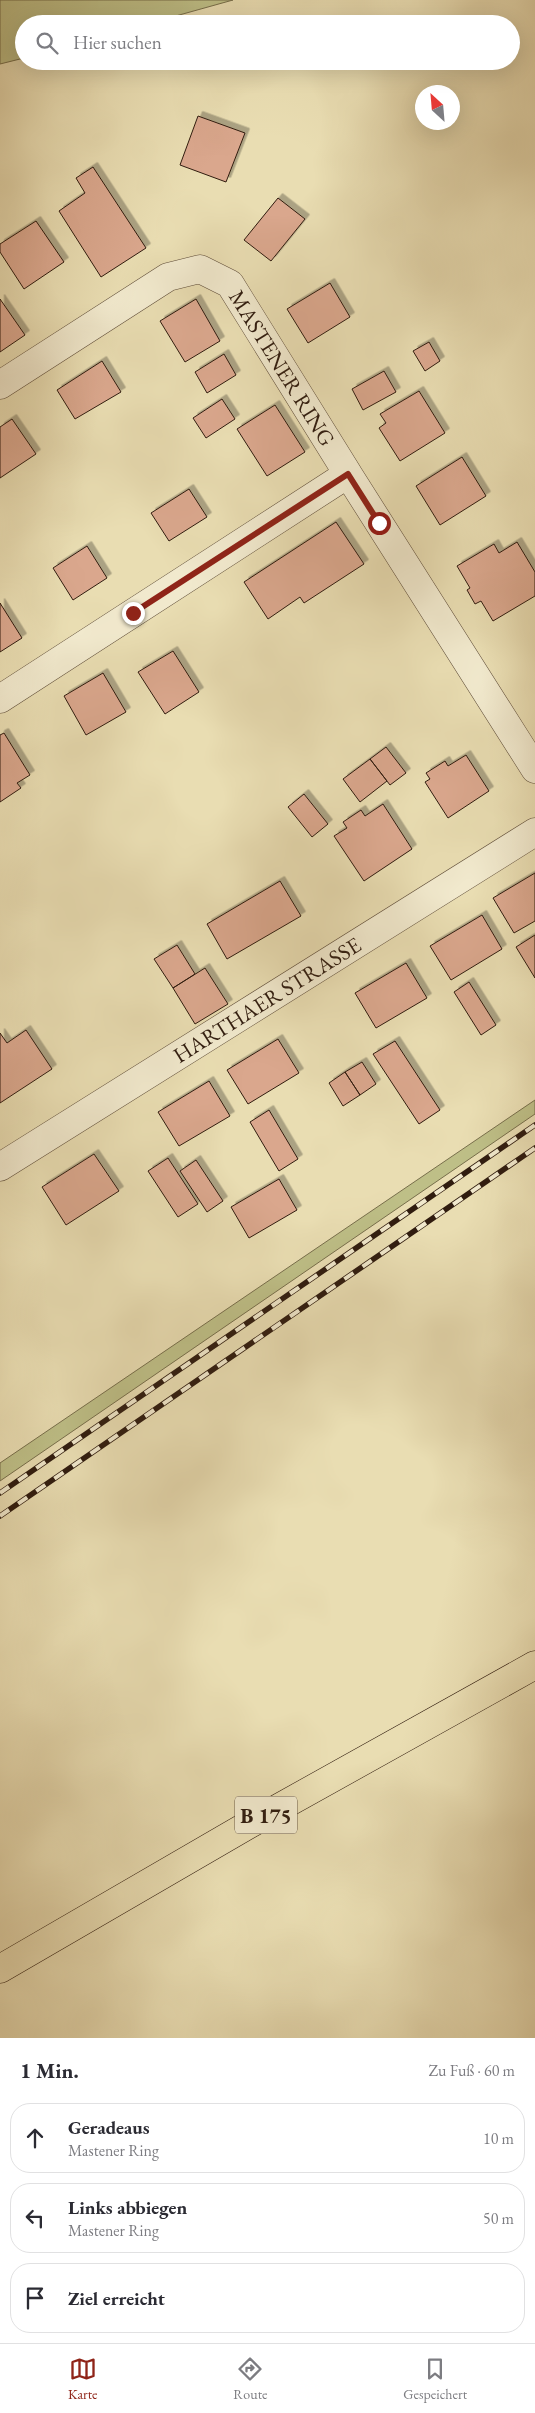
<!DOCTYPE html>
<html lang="de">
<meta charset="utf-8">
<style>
body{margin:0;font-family:"EB Garamond",serif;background:#f2f2f3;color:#2b2b33}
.compass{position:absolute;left:415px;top:85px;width:45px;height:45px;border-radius:50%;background:#fff;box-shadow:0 5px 20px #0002;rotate:334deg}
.stop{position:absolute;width:15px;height:15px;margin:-11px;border:4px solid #8f2418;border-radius:50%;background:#fff}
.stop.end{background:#8f2418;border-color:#fff;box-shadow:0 1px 5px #0008}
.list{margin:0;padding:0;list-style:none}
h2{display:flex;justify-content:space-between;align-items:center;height:65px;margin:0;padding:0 20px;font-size:21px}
h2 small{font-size:16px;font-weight:400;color:#7c7c81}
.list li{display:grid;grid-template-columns:32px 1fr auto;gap:15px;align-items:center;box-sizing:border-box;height:70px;margin:0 10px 10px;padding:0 10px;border:1px solid #e1e1e2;border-radius:20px}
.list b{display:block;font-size:19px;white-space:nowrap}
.list p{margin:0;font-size:16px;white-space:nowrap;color:#7c7c81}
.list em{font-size:16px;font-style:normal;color:#7c7c81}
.icon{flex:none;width:28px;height:28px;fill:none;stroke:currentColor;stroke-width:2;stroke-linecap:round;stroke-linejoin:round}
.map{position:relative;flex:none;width:535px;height:2038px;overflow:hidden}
.search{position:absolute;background:#fff;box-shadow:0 5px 20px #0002;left:15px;right:15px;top:15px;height:55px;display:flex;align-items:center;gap:12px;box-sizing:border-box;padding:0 18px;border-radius:28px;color:#7c7c81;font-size:19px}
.sheet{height:305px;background:#fff}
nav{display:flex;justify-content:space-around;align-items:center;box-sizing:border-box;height:70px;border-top:1px solid #e1e1e2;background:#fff;font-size:14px;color:#7c7c81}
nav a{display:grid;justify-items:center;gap:2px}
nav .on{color:#8f2418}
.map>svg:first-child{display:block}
.green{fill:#bebf87;stroke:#776e4b}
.building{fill:#daa78d;stroke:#301c0f;filter:url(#shadow)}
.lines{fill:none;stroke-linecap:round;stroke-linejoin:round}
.minor-casing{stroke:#5e4c38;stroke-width:29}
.major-casing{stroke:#301c0f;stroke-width:29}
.minor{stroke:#f1e9cd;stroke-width:28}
.major{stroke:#e9ddb2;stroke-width:28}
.rail-casing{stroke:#301c0f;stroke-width:5.5}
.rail{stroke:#f1e9cd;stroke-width:4;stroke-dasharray:11;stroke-linecap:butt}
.route{stroke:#8f2418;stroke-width:6}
.labels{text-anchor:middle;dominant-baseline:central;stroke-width:5;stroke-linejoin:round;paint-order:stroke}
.shield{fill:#f1e9cd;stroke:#6a5a48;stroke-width:1}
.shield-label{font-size:21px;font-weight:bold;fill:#301c0f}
.street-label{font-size:22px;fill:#301c0f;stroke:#f1e9cd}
</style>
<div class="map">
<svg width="535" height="2038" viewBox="0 0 535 2038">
<defs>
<filter id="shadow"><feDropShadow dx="4.5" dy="-4.5" stdDeviation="0" flood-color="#0004"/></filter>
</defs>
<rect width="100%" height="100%" fill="#e9ddb2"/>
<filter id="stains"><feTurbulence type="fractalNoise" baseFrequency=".004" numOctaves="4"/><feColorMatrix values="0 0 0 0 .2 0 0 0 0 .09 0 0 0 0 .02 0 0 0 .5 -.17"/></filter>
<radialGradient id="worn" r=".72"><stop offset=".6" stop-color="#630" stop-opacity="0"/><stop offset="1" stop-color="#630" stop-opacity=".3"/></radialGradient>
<path class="green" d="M0 0H233L147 24H24V58L0 64Z
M535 1100V1114L0 1481V1463Z"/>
<path class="building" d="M198 116 245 133 226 182 180 165Z
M93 167 146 248 101 277 59 211 85 193 76 178Z
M278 198 305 219 271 261 244 240Z
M36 221 64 262 24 289 0 252V244Z
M330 283 350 317 308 343 287 309Z
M0 299 25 335 0 352Z
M196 299 220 341 185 362 160 321Z
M429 342 440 361 425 371 413 351Z
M224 354 236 375 207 393 195 372Z
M102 361 121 392 75 419 57 390Z
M384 371 396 392 363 410 352 389Z
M419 391 445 433 400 461 379 428 386 423 380 414Z
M222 399 235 419 206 438 193 418Z
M275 405 305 452 267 476 237 429Z
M12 419 36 454 0 478V427Z
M462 457 486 496 440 525 416 486Z
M189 489 207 517 169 541 151 513Z
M336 522 364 564 304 603 300 597 268 619 244 582Z
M517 542 535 572V596L493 621 481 601 475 604 467 590 470 588 457 566 494 544 499 553Z
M87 546 107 578 73 600 53 568Z
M0 603 22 638 0 652Z
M173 651 199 692 165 714 138 672Z
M103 673 126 712 86 735 64 696Z
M4 733 30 775 17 783 21 788 0 802V735Z
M386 747 406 773 390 785 370 759Z
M466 755 489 791 448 818 425 782 430 779 426 773 445 761 448 766Z
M370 759 387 781 360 802 343 779Z
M304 794 328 824 312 837 288 807Z
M383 804 412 849 364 881 334 836 347 828 343 822 361 810 365 816Z
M535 873V921L514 933 493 898Z
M280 881 301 916 227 959 207 924Z
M482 915 502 949 451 980 430 946Z
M535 935V978L516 947Z
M177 945 195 974 173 988 154 959Z
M406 963 427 998 376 1028 355 993Z
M205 968 228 1004 195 1024 173 988Z
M469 982 496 1025 481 1035 454 992Z
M26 1030 52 1069 0 1103V1033L7 1043Z
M278 1039 299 1073 248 1104 227 1070Z
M395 1041 440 1110 419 1124 373 1054Z
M362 1062 376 1084 360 1095 345 1072Z
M345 1072 360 1095 343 1106 329 1083Z
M209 1081 230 1116 179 1146 158 1112Z
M269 1110 298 1159 279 1171 250 1122Z
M94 1154 119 1191 66 1225 42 1187Z
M168 1158 198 1204 178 1217 148 1171Z
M196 1160 223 1201 207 1212 180 1171Z
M279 1179 297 1210 249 1238 231 1207Z"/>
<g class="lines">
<defs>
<path id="minor" d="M0 385 168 277 200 269 230 284 348 474
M0 699 348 474 535 769
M0 1167 535 832"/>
<path id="major" d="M0 1969 248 1825 535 1665"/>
</defs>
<use href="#minor" class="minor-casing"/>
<use href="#major" class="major-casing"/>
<use href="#minor" class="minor"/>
<use href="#major" class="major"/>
<defs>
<path id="rail" d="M0 1493 535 1125
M0 1516 535 1148"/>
</defs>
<use href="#rail" class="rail-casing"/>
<use href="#rail" class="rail"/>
</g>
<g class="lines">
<path class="route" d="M133 613 348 474 379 523"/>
</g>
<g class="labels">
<rect class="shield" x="235" y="1796.5" width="62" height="37" rx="4"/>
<g class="shield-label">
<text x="266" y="1815">B 175</text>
</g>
<g class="street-label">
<text transform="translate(282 368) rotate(58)">MASTENER RING</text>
<text transform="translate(267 1000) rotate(-32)">HARTHAER STRASSE</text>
</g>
</g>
<rect width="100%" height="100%" filter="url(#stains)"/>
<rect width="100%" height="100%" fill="url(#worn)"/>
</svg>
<svg class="compass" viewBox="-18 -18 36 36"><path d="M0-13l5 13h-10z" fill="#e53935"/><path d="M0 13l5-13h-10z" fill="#7c7c81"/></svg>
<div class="stop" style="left:379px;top:523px"></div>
<div class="stop end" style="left:133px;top:613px"></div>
<div class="search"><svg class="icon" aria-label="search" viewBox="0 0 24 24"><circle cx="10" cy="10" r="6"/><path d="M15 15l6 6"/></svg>Hier suchen</div>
</div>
<section class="sheet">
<h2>1 Min.<small>Zu Fuß · 60 m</small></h2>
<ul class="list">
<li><svg class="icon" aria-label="ahead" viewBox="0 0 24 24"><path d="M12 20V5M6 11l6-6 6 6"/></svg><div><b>Geradeaus</b><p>Mastener Ring</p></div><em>10 m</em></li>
<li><svg class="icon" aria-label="left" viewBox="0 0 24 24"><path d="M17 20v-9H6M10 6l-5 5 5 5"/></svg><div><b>Links abbiegen</b><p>Mastener Ring</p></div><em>50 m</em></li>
<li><svg class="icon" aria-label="arrive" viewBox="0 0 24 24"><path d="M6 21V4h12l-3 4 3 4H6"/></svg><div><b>Ziel erreicht</b></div></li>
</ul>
</section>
<nav>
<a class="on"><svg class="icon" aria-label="map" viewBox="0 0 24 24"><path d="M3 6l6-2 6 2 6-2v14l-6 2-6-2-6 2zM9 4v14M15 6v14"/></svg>Karte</a>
<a><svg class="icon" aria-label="directions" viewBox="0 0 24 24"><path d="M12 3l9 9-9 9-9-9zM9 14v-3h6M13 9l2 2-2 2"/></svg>Route</a>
<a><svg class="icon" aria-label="saved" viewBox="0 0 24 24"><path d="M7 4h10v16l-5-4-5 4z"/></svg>Gespeichert</a>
</nav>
